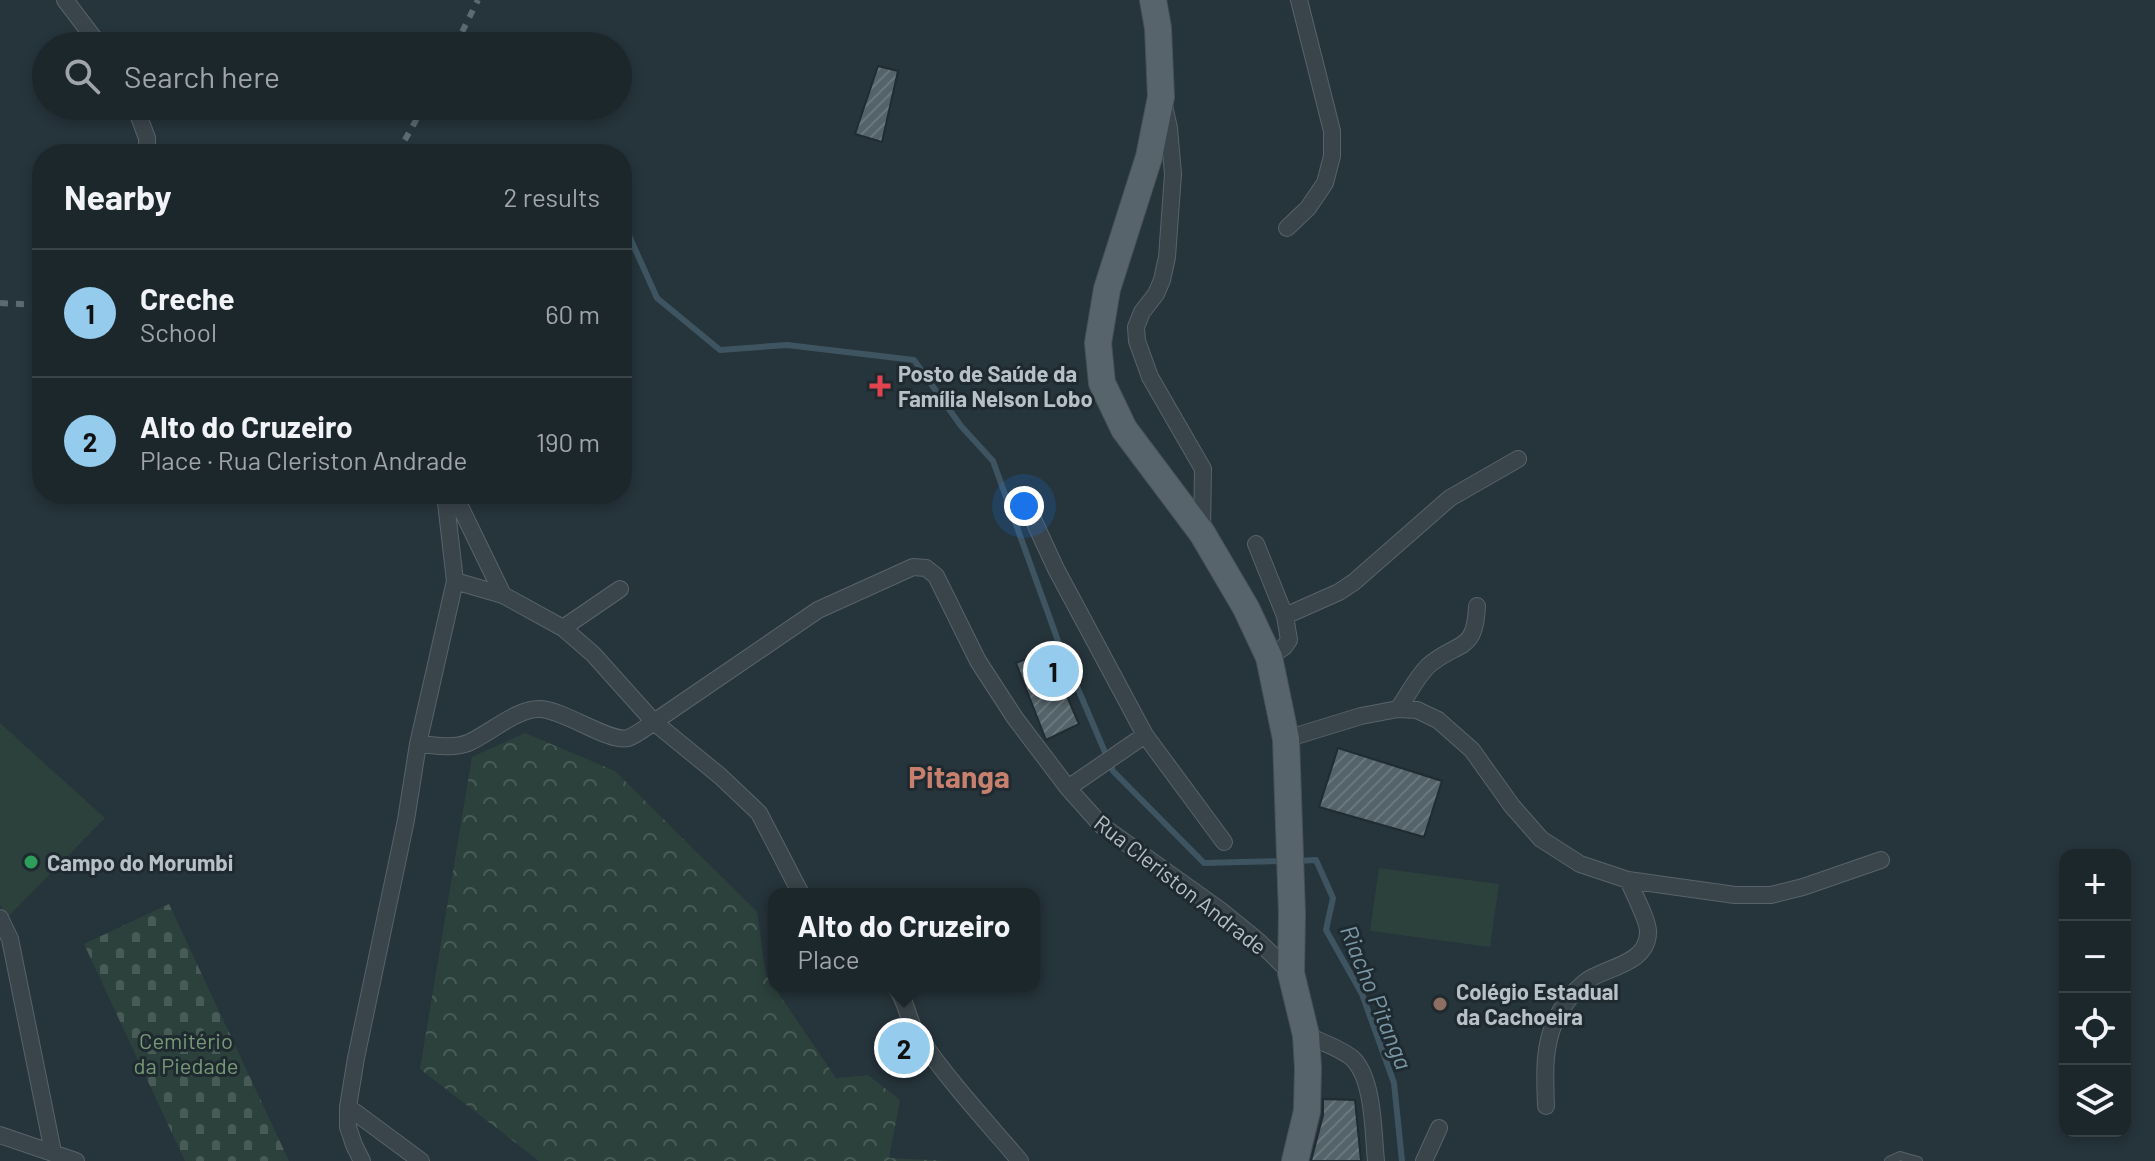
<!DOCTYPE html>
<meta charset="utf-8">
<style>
body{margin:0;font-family:Barlow,sans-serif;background:#252f34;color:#f1f3f6}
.controls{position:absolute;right:24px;bottom:24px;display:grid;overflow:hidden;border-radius:16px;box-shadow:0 4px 12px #0003}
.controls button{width:72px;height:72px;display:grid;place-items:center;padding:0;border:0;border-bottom:2px solid #3a4448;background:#1c272c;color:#f1f3f6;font:40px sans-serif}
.you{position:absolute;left:1024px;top:506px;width:28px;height:28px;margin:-20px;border:6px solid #fff;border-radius:50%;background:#1a73e8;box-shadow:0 0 0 12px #1a73e833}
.badge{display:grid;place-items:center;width:52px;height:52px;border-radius:50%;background:#95cbec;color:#111;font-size:26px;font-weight:700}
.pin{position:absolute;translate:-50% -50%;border:4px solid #fff;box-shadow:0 2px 8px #0006}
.popup{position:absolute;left:768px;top:888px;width:272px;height:104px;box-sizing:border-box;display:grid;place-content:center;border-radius:16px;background:#1c272c;filter:drop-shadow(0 2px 6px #0005);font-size:26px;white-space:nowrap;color:#a0a5a9}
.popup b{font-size:30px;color:#f1f3f6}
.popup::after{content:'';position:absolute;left:50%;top:100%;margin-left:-16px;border:16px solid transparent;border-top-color:#1c272c}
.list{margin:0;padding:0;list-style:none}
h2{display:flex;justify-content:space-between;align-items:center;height:104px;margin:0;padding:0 32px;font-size:34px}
h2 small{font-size:26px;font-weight:400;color:#a0a5a9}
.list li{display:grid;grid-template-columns:52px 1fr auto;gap:24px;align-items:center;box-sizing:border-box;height:128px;padding:0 32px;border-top:2px solid #3a4448}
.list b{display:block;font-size:30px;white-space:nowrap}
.list p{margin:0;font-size:26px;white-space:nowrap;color:#a0a5a9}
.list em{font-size:26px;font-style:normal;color:#a0a5a9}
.icon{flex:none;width:44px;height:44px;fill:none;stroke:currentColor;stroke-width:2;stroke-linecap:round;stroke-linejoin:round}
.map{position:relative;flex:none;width:2155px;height:1161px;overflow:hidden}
.search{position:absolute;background:#1c272c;box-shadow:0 4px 12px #0003;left:32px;top:32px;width:600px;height:88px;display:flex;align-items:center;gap:20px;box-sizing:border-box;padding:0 28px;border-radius:44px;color:#a0a5a9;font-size:30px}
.panel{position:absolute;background:#1c272c;box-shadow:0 4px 12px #0003;left:32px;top:144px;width:600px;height:360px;border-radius:32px}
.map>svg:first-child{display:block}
.forest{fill:url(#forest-crowns)}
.cemetery{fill:url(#cemetery-stones)}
.pitch{fill:#2c413c}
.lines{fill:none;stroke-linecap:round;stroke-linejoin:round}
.stream{stroke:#3e5561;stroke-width:6}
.building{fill:url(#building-hatch);stroke:#212c32;stroke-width:2}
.service-casing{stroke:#586369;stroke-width:10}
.minor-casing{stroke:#586369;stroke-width:18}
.primary-casing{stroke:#465157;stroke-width:28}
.service{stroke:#3a454b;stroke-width:8}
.minor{stroke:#3a454b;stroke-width:16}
.primary{stroke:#58646b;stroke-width:26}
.rail{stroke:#5c6a71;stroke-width:6;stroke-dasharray:8 8;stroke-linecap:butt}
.health-dot{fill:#e0444e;stroke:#1f2a30;stroke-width:3}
.leisure-dot{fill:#2e9e5b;stroke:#1f2a30;stroke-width:3}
.education-dot{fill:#8d6e63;stroke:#1f2a30;stroke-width:3}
.labels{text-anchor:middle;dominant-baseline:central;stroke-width:6;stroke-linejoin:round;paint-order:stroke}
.poi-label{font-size:22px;font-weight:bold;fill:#b6c0c6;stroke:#1f2a30;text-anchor:start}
.street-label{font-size:22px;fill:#b6c0c6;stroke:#1f2a30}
.park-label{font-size:22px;fill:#779976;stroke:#1f2a30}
.water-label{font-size:24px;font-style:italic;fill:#7a97a6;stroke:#1f2a30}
.district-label{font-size:30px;font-weight:bold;fill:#c8806e;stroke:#1f2a30}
</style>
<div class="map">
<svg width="2155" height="1161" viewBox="0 0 2155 1161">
<defs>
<pattern id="forest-crowns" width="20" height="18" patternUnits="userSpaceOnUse" patternTransform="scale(2)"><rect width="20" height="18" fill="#2c413c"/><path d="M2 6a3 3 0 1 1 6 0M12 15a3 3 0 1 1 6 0" fill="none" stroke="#485b57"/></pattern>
<pattern id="cemetery-stones" width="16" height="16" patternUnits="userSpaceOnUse" patternTransform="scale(2)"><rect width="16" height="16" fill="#2c413c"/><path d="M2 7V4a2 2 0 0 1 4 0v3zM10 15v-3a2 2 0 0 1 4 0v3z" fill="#485b57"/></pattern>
<pattern id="building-hatch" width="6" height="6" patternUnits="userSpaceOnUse" patternTransform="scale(2)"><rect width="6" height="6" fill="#54636a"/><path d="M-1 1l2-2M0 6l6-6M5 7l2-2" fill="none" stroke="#6a787e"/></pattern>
</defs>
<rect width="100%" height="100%" fill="#26343b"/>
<path class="forest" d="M525 733 615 771 757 912 766 975 836 1078 868 1075 900 1100 889 1158 952 1161H539L420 1069 472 757Z"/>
<path class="cemetery" d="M169 904 289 1161H185L84 944Z"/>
<path class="pitch" d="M0 723 105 818 8 917 0 905Z
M1379 868 1499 884 1490 947 1370 931Z"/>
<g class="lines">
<path class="stream" d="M622 220 657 298 720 350 787 345 914 360 961 426 993 461 1061 649 1113 771 1204 863 1285 861
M1296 861 1316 860 1333 898 1326 930 1362 994 1394 1083 1402 1161"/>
</g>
<path class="building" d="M878 66 898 71 882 142 855 134Z
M1047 650 1079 724 1046 740 1016 663Z
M1338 748 1442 781 1424 837 1319 807Z
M1323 1099 1355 1100 1361 1161H1311L1323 1115Z"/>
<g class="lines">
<defs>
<path id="service" d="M1889 1161 1900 1156 1918 1161"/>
<path id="minor" d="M65 0 100 46
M135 106 147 138V154
M1164 106 1169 128 1173 174 1167 257 1162 280 1156 294 1142 312 1136 327 1137 341 1150 377 1203 469 1202 533
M1287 228 1308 208 1325 183 1332 156V131L1299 0
M454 494 503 595 455 581
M1027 506 1056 569 1145 735 1224 842
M1256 544 1285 616 1289 640 1284 647 1269 657
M1285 616 1339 592 1354 582 1450 498 1518 459
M563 628 620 589
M1398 709C1408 695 1416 678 1428 666 1458 640 1475 654 1477 606
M1286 739 1361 716 1398 709 1417 710 1438 720 1472 750 1512 806 1541 839 1580 864 1628 880 1735 895H1771L1803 887 1881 860
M418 744C434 745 452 749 468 743 489 734 517 708 540 709 565 710 609 743 628 738 637 735 646 727 654 722L593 654 563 628 503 595
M1068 788 1145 735
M801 894 759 813 720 776 654 722 818 610 913 567 926 568 936 576 978 661 1015 718 1068 788 1101 825 1220 910 1258 941 1291 973
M0 918 10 939 53 1152
M895 986C908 1002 907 1021 918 1036 948 1080 985 1120 1020 1161
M1306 1035C1321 1042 1340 1048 1352 1058 1374 1078 1373 1133 1376 1161
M1546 1106C1545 1076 1543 1049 1555 1021 1562 1007 1573 992 1585 982 1604 967 1649 965 1648 931 1648 920 1633 892 1628 880
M348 1107 421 1161
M0 1135 76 1161
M362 1161 354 1145 348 1127V1107L356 1058 406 820 418 744 455 581 445 494
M1424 1161 1439 1128"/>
<path id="primary" d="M1153 0 1158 28 1161 97 1149 157 1107 289 1098 343 1102 383 1124 429 1202 533 1246 608 1269 657 1286 739 1292 914 1291 973 1306 1035 1308 1068 1307 1111 1295 1161"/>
</defs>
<use href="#service" class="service-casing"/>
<use href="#minor" class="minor-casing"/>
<use href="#primary" class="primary-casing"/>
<use href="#service" class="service"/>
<use href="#minor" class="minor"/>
<use href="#primary" class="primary"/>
<path class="rail" d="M455 46 478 0
M397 154 424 106
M0 303 42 305"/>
</g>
<path class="health-dot" d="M876 374h8v8h8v8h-8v8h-8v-8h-8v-8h8z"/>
<circle class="leisure-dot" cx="31" cy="862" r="8"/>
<circle class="education-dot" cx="1440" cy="1004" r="8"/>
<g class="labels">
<g class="poi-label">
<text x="898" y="373">Posto de Saúde da<tspan x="898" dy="25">Família Nelson Lobo</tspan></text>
<text x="47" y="862">Campo do Morumbi</text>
<text x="1456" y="991">Colégio Estadual<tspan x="1456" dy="25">da Cachoeira</tspan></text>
</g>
<g class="street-label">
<text transform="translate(1181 884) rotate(38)">Rua Cleriston Andrade</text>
</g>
<g class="park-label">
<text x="186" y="1040">Cemitério<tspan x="186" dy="25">da Piedade</tspan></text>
</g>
<g class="water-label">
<text transform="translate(1377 997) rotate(68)">Riacho Pitanga</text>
</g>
<g class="district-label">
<text x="959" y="776">Pitanga</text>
</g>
</g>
</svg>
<div class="controls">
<button>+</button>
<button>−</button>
<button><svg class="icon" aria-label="locate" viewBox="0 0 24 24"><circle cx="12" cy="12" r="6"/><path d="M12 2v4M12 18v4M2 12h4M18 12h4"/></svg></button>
<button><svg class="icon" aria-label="layers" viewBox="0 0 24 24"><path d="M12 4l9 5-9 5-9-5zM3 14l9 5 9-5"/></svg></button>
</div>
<div class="you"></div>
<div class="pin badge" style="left:1053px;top:671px">1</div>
<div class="pin badge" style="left:904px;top:1048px">2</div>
<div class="popup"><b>Alto do Cruzeiro</b>Place</div>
<div class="search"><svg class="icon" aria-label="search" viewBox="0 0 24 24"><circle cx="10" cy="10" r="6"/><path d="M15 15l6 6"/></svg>Search here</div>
<section class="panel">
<h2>Nearby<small>2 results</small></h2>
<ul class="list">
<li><span class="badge">1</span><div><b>Creche</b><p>School</p></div><em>60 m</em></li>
<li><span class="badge">2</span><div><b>Alto do Cruzeiro</b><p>Place · Rua Cleriston Andrade</p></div><em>190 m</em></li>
</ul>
</section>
</div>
